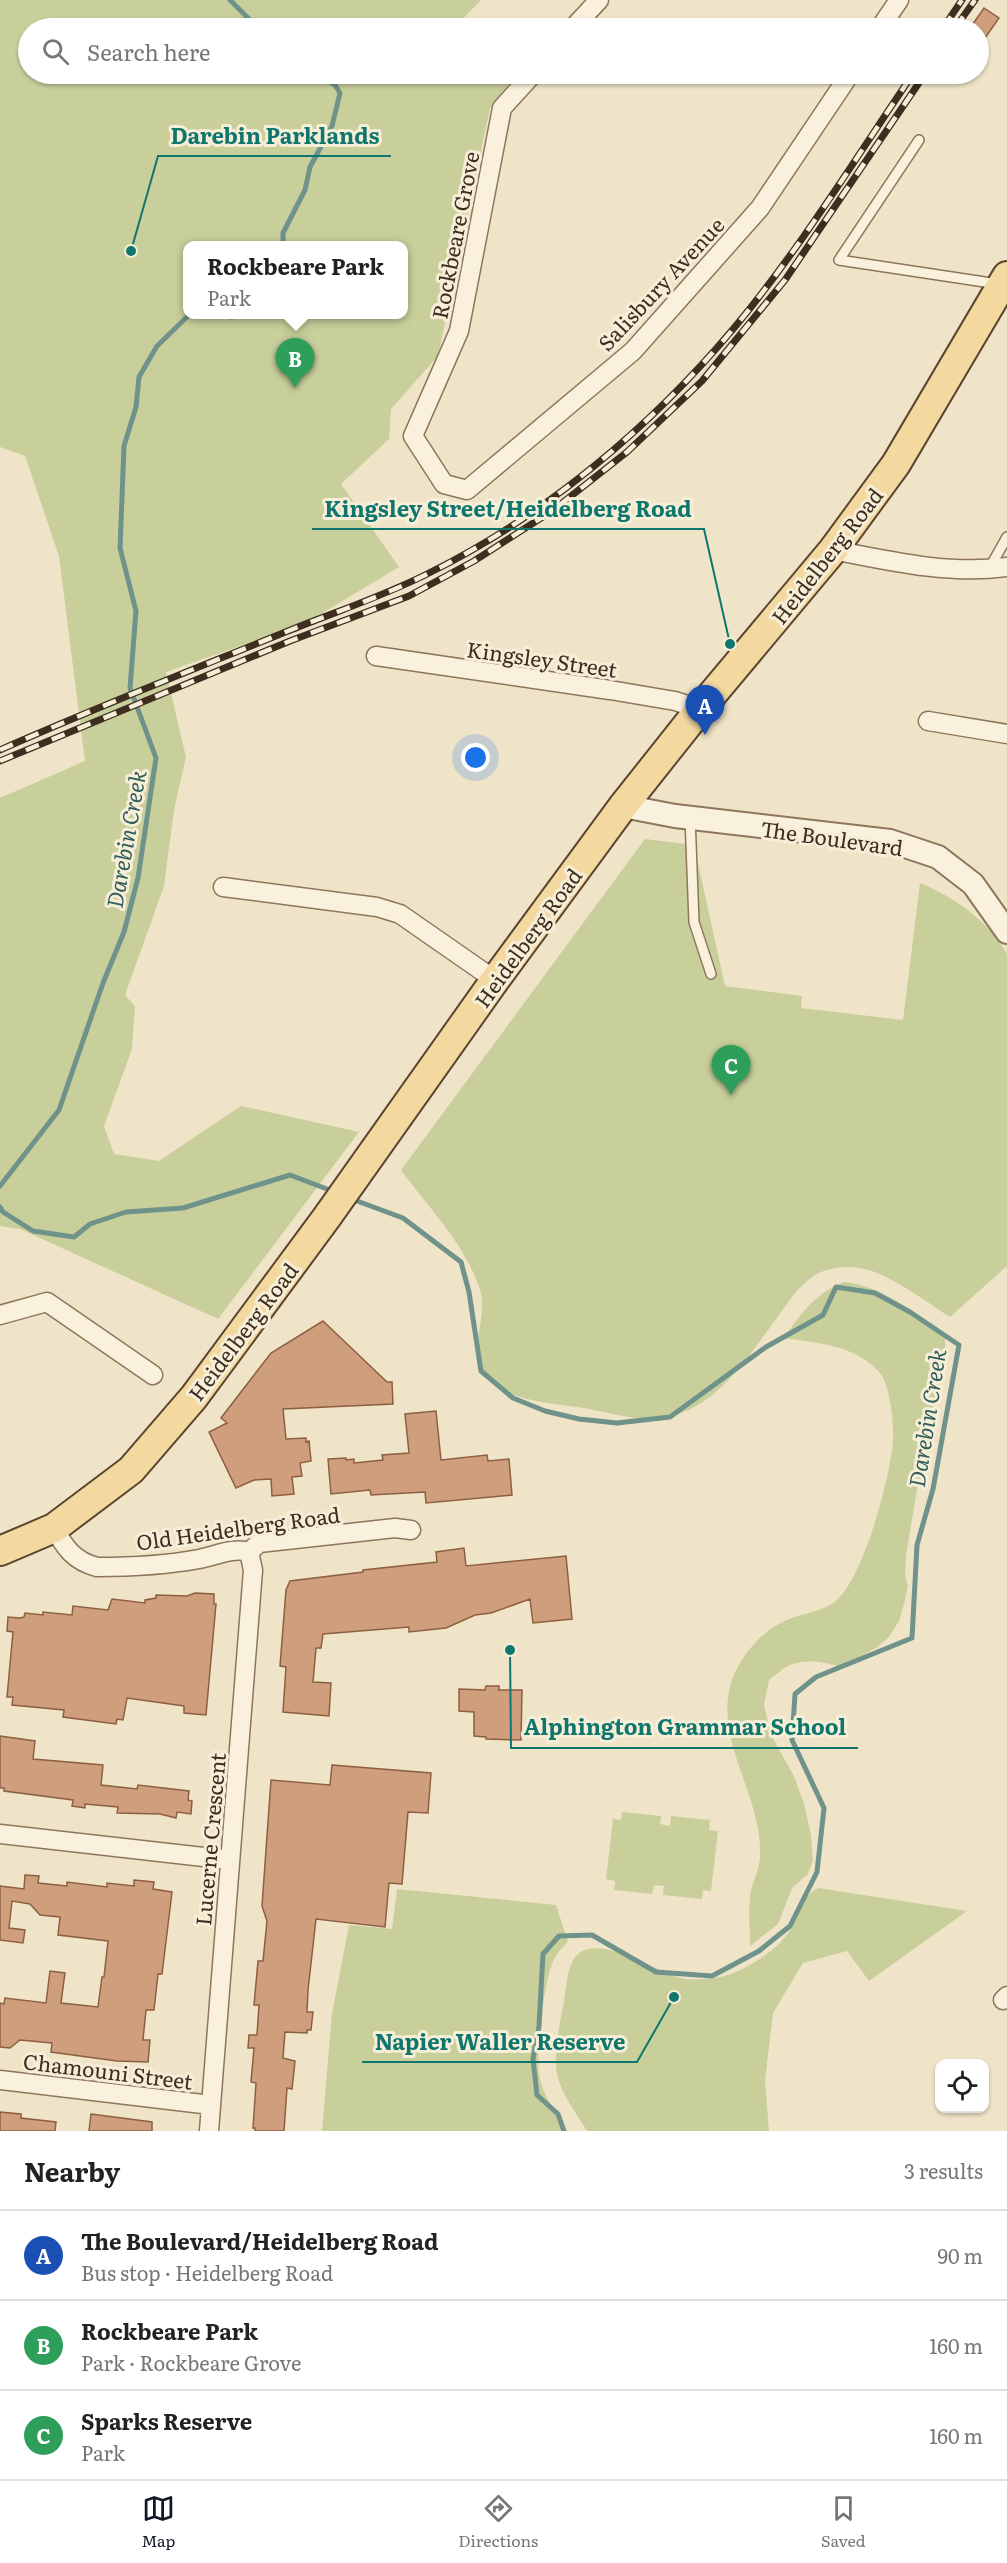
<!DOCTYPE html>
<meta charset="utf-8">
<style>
body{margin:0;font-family:Literata,serif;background:#f2f2f2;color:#222}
.controls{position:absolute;right:18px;bottom:18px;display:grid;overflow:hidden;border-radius:12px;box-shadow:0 2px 4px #0004}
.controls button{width:54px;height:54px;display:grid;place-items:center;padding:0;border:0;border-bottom:2px solid #e0e0e0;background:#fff;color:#222;font:30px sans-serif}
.you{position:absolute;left:476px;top:758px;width:21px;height:21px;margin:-15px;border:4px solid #fff;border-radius:50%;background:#1a73e8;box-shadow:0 0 0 9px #1a73e833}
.badge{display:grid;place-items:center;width:39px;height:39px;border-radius:50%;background:#111827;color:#fff;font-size:20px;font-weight:700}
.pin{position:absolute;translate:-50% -50px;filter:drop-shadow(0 2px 3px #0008)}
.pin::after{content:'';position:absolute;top:32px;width:21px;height:18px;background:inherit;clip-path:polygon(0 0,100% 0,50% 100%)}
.popup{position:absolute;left:183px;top:241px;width:225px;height:78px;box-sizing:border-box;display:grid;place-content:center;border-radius:12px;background:#fff;filter:drop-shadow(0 2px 4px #0005);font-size:20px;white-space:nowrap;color:#767676}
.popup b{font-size:22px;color:#222}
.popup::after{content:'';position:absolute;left:50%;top:100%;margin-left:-12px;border:12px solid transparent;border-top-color:#fff}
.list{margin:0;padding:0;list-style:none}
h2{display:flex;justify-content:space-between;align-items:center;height:78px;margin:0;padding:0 24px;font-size:26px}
h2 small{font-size:20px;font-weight:400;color:#767676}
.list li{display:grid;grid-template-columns:39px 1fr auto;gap:18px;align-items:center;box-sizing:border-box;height:90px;padding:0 24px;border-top:2px solid #e0e0e0}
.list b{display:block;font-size:22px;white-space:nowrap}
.list p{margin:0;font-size:20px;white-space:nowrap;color:#767676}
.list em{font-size:20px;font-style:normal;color:#767676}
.icon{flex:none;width:33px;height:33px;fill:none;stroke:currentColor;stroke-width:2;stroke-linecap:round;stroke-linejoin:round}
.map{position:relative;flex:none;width:1007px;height:2131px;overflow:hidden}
.search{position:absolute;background:#fff;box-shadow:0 2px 4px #0004;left:18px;right:18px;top:18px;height:66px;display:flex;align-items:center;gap:15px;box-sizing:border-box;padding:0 21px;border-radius:33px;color:#767676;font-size:22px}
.sheet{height:348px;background:#fff}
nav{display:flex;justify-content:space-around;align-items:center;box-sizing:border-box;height:84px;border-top:2px solid #e0e0e0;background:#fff;font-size:16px;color:#767676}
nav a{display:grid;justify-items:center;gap:3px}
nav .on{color:#111827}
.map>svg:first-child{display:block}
.green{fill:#c9cf9b;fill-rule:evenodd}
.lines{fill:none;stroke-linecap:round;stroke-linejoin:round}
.stream{stroke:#6f938a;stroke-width:5}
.building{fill:#cf9f7d;stroke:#8d5f41;stroke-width:1.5}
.service-casing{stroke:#8d765c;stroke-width:12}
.minor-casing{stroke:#8d765c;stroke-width:21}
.tertiary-casing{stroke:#8d765c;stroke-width:26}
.primary-casing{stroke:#5b4430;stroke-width:32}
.service{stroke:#faf1dc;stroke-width:9}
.minor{stroke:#faf1dc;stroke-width:18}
.tertiary{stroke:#faf1dc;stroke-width:22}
.primary{stroke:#f3d9a0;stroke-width:28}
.rail-casing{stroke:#3d2e20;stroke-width:7}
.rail{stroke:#f7eed8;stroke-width:4.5;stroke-dasharray:14;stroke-linecap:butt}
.labels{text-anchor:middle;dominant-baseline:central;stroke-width:6;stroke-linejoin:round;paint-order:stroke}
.street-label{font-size:21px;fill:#3d2e20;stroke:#f7eed8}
.water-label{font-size:22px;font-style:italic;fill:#2f5d5a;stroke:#f7eed8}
.leader{fill:none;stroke:#0f766e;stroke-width:2}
.callout-dot{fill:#0f766e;stroke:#f7eed8;stroke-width:2}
.callout-label{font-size:22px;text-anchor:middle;font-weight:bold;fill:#0f766e;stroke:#f7eed8;stroke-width:6;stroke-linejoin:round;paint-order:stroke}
</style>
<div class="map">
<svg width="1007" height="2131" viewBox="0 0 1007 2131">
<rect width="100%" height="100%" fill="#f0e4c8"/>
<path class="green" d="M0 0H481L455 27 457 28H28V74H518L490 108 438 356 391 409 389 439 341 484 399 567 306 623 166 672 186 757 174 810 164 886 125 995 135 1006 132 1049 104 1126 114 1154 159 1161 241 1106 359 1132 218 1319 20 1229 0 1226V798L85 761 59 556 25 456 0 447ZM187 246H403V314H187Z
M645 839 694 845 725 986 802 996 801 1008 903 1020 920 883C954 897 989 921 1007 954V1266L950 1317C928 1303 892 1276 868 1270 850 1265 828 1266 812 1277 799 1286 788 1302 779 1315 749 1355 719 1407 665 1418 640 1423 608 1412 584 1408 554 1403 513 1402 490 1381 463 1355 489 1321 480 1290 466 1245 428 1207 401 1170Z
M843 1282C880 1285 910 1310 940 1330L945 1338 946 1364 933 1405 928 1464 917 1489 906 1555 905 1575 908 1586 904 1604 899 1621 889 1637 876 1648 840 1667C827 1662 807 1659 793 1664 785 1666 776 1675 769 1680L764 1705 771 1735 794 1776 804 1804 811 1835 813 1860 808 1874 792 1888 778 1924 750 1946C750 1929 748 1912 750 1896 752 1882 760 1869 760 1856 763 1800 716 1743 730 1687 736 1661 761 1630 787 1620 805 1612 826 1612 840 1597 865 1570 891 1476 893 1439 894 1422 890 1386 880 1373 856 1345 818 1343 784 1338 801 1313 815 1294 843 1282Z
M622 1812 661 1816 660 1824 670 1826 671 1816 710 1820 709 1830 718 1831 711 1891 703 1890 702 1899 663 1895 664 1886 654 1885 652 1894 614 1890 615 1881 606 1879 613 1819 621 1820Z
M818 1888 967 1911 869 1981 847 1951 803 1963 773 2013 765 2081 769 2131H587C577 2114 561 2094 557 2074 553 2055 560 2021 564 2002 566 1988 567 1964 578 1954 602 1933 660 1975 685 1979 699 1980 718 1979 731 1974 751 1966 777 1950 789 1932 800 1916 799 1898 818 1888Z
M397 1889 556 1905 568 1942C561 1948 556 1955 552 1964 544 1984 536 2051 539 2073 541 2094 557 2113 566 2131H322L332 2014 349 1925 392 1929Z"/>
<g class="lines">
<path class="stream" d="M230 0 258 28
M283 246V233L305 190 310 167 332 126 340 93 335 85 319 74
M222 314 230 317 274 314
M0 1186 59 1110 103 983 124 932 138 878 156 758 130 688 136 611 120 548 124 446 136 407 139 377 157 346 190 314
M349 1198 403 1218 461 1262 469 1292 481 1371 513 1398 545 1411 579 1419 617 1423 670 1417 766 1347 823 1315 836 1287 875 1293 910 1312 959 1345 933 1489 917 1545 912 1638 816 1677 795 1694 792 1740 824 1808 817 1872 790 1926 759 1951 712 1976 656 1972 592 1935 559 1936 543 1954 539 2026 533 2059 537 2095 558 2114 564 2131
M0 1207 3 1212 33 1231 74 1237 90 1224 126 1212 183 1208 290 1175 335 1192"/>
</g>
<path class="building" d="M984 8 999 18 978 48V28H970Z
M323 1321 387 1382H392L393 1404 283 1409 286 1439 306 1438V1442L309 1441 311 1461 300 1463 302 1476 292 1477 294 1494 272 1496 271 1479 254 1480 236 1488 209 1432 227 1423 221 1418 271 1353Z
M436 1411 441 1460 487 1455 488 1461 509 1459 512 1495 426 1503 425 1492 371 1495 370 1490 331 1494 328 1459 346 1458V1460L354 1459V1463L383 1460 382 1455 409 1453 405 1414Z
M464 1548 466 1566 566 1556 572 1619 533 1623 530 1599 491 1613 475 1615 446 1628 409 1632V1627L323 1634 321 1648H316L313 1682 331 1683 329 1716 283 1712 286 1667 280 1666 286 1590 290 1581 363 1572V1570L437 1562 436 1552Z
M195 1593 214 1594V1604H216L206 1715 184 1713V1706L127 1698 123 1720 117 1719 116 1724 63 1717 64 1710 12 1705 13 1697H7L13 1632 7 1631 8 1617 20 1618 24 1617 25 1613 43 1615V1612L72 1615 73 1606 108 1610 112 1599 145 1603V1600L156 1598V1595L187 1596Z
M486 1686H499V1690H522L521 1740 486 1739V1737L474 1736V1712L459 1711V1689L485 1690Z
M0 1736 35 1741 33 1759 103 1765 101 1785 137 1789 138 1785 189 1791 188 1800 192 1801 191 1814 177 1812 176 1818 160 1814 117 1813 118 1807 85 1804V1808L72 1806 73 1800 4 1791V1788H0Z
M332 1765 431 1773 428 1813 408 1812 402 1884 389 1883 385 1927 316 1919 308 1990 307 2012H313L311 2030H307V2033L285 2032 283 2058 295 2061 292 2089 287 2088 284 2131H255V2128H253L256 2083 251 2082 254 2048H248L249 2035H257L259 2005H254L258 1961H263L267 1921 262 1906 271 1780 330 1785Z
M25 1875 39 1876 38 1883 67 1886V1882L107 1887V1883L134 1886V1880L154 1882 153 1889 172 1892 162 1974H158L154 2010H146L143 2040H150L148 2062 117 2061 51 2052 52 2043 20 2040 10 2048 0 2047V2003L4 2004 5 1998 46 2003 50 1971 65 1973 61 2003 98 2007 102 1977H104L108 1941 58 1935 60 1917 40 1915 30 1904 12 1901 9 1928 25 1930 23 1943 0 1940V1886L24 1889Z
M0 2112 21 2114V2118L56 2122 55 2131H0Z
M91 2114 152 2122V2131H89Z"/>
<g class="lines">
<defs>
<path id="service" d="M919 140 839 260 998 284
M989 569 1007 537
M690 817 694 922 711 974"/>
<path id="minor" d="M573 28 599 0
M880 28 899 0
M533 74 502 108 459 331 413 436 444 484 467 490 633 351 760 208 850 74
M833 550C889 561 950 575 1007 567
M376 656 610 690 675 701 700 709
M928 721 1007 734
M223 887 377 907 400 914 495 980
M0 1315 47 1302 153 1375
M54 1528C65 1548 74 1561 97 1567 130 1567 167 1565 199 1559 216 1556 232 1547 249 1552
M249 1552 259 1543 395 1528 411 1530
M0 1834 230 1860
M1003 2000 1007 1996
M0 2080 211 2105
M209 2131 253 1570 249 1552"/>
<path id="tertiary" d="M623 806 675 816 890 841 938 857 973 884 1007 932"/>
<path id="primary" d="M0 1551 54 1528 131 1470 194 1397 327 1217 495 980 623 806 700 709 833 550 896 464 1007 276"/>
</defs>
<use href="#service" class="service-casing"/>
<use href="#minor" class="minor-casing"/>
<use href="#tertiary" class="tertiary-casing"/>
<use href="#primary" class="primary-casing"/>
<use href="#service" class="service"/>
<use href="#minor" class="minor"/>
<use href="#tertiary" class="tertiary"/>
<use href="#primary" class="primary"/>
<defs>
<path id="rail" d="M943 28 962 0
M955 28 975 0
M0 750C95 708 192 670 288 631 335 612 384 596 429 573 546 515 650 428 734 328 800 249 855 159 913 74
M0 761 290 641 409 596 474 561 552 511 627 452 702 381 785 280 925 74"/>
</defs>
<use href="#rail" class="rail-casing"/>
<use href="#rail" class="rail"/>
</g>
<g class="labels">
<g class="street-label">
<text transform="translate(454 235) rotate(-79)">Rockbeare Grove</text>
<text transform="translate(660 283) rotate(-47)">Salisbury Avenue</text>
<text transform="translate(826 555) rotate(-52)">Heidelberg Road</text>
<text transform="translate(542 658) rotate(8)">Kingsley Street</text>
<text transform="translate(832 837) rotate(8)">The Boulevard</text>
<text transform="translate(527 937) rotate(-54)">Heidelberg Road</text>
<text transform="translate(242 1331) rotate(-53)">Heidelberg Road</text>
<text transform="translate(238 1527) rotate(-8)">Old Heidelberg Road</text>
<text transform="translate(209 1839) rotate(-85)">Lucerne Crescent</text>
<text transform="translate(108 2070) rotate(7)">Chamouni Street</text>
</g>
<g class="water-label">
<text transform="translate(125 839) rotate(-80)">Darebin Creek</text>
<text transform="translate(926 1418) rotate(-81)">Darebin Creek</text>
</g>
</g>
<path class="leader" d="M131 251L158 156H391M730 644L704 529H312M510 1650L511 1748H858M674 1997L637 2062H362"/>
<g class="callout-dot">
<circle cx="131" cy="251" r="6"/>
<circle cx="730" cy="644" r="6"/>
<circle cx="510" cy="1650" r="6"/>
<circle cx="674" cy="1997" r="6"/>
</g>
<g class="callout-label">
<text x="275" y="144">Darebin Parklands</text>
<text x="508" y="517">Kingsley Street/Heidelberg Road</text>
<text x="685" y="1735">Alphington Grammar School</text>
<text x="500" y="2050">Napier Waller Reserve</text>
</g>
</svg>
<div class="controls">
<button><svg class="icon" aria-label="locate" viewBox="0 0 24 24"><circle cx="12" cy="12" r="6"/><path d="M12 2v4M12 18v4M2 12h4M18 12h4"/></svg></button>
</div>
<div class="you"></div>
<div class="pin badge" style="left:705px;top:735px;background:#1a4fb4">A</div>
<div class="pin badge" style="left:295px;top:388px;background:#2e9e5b">B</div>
<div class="popup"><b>Rockbeare Park</b>Park</div>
<div class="pin badge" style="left:731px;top:1095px;background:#2e9e5b">C</div>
<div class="search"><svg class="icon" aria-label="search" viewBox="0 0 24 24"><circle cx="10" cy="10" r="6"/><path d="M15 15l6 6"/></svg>Search here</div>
</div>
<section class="sheet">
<h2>Nearby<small>3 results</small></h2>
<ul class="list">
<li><span class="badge" style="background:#1a4fb4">A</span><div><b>The Boulevard/Heidelberg Road</b><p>Bus stop · Heidelberg Road</p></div><em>90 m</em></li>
<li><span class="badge" style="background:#2e9e5b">B</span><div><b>Rockbeare Park</b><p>Park · Rockbeare Grove</p></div><em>160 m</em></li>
<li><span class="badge" style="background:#2e9e5b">C</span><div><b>Sparks Reserve</b><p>Park</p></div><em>160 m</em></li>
</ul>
</section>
<nav>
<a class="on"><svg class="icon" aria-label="map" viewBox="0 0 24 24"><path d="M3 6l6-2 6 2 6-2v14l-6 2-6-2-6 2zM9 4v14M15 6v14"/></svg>Map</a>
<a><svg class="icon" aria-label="directions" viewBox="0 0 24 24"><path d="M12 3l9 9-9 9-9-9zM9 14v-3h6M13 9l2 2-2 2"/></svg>Directions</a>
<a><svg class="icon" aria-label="saved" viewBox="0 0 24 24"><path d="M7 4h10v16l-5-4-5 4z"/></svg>Saved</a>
</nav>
